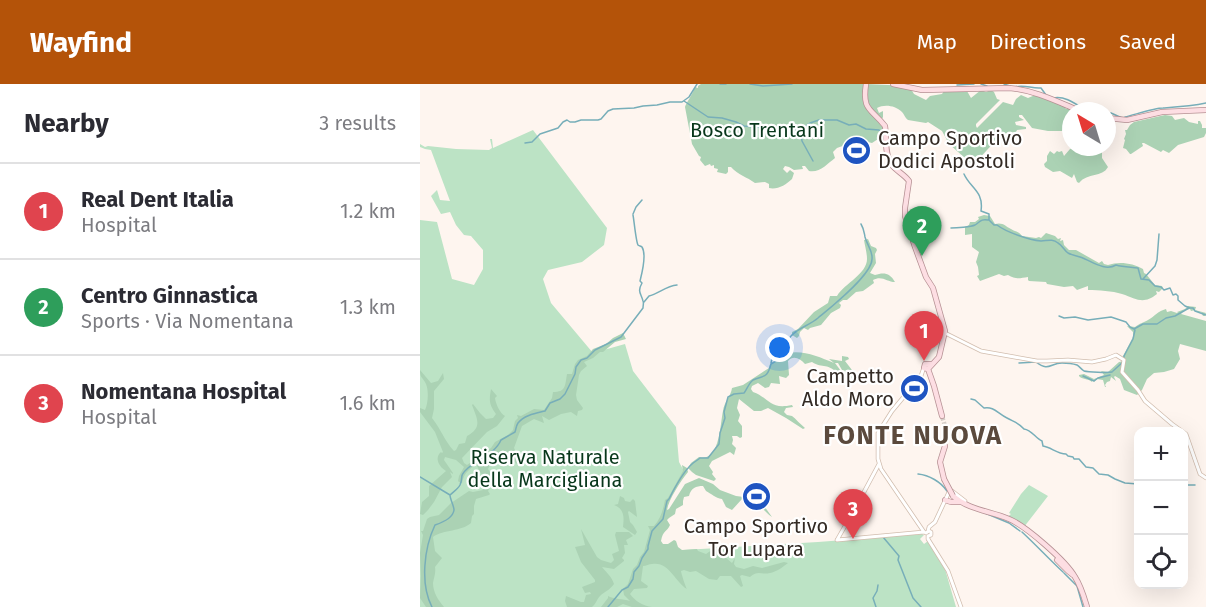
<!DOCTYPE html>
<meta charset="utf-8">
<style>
body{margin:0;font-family:"Fira Sans",sans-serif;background:#f7f7f7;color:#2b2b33}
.controls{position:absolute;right:18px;bottom:18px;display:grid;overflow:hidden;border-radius:12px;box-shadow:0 6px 24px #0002}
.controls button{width:54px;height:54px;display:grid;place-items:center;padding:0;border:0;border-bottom:2px solid #e1e1e2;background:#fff;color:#2b2b33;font:30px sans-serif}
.compass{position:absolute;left:642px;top:18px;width:54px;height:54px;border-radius:50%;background:#fff;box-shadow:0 6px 24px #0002;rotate:322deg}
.you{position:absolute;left:360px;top:264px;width:21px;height:21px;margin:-15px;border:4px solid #fff;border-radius:50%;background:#1a73e8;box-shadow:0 0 0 9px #1a73e833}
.badge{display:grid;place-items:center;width:39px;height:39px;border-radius:50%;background:#b45309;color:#fff;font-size:20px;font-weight:700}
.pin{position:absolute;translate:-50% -50px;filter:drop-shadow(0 2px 3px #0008)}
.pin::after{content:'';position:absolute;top:32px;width:21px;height:18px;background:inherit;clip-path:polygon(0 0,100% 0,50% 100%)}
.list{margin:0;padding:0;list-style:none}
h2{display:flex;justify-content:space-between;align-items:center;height:78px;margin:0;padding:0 24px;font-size:26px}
h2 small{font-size:20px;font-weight:400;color:#7c7c81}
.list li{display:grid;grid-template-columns:39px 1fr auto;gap:18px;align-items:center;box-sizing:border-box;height:96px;padding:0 24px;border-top:2px solid #e1e1e2}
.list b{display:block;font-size:22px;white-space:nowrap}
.list p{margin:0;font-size:20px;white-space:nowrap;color:#7c7c81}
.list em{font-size:20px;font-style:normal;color:#7c7c81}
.icon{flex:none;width:33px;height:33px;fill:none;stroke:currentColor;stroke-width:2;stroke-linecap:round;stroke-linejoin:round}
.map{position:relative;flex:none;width:786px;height:523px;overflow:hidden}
header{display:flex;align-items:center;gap:36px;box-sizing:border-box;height:84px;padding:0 30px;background:#b45309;color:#fff}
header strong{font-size:28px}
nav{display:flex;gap:33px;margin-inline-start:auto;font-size:21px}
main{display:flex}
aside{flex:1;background:#fff}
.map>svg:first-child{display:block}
.green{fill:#bce3c5}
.forest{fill:#abd2b4}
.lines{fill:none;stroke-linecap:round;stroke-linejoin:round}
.stream{stroke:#77aeb9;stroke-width:1.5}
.major-tunnel{stroke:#d5cdc7;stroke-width:4.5;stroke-dasharray:4.5 2;stroke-linecap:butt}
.minor-casing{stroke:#d1bdae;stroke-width:4.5}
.major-casing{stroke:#b69194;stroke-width:6}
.minor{stroke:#fff;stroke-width:3}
.major{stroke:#fddee3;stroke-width:4.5}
.major-bridge-casing{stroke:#b69194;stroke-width:6;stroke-linecap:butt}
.major-bridge{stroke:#fddee3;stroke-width:4.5}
.labels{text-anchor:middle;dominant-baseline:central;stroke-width:4.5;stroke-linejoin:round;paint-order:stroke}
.park-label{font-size:20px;fill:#08371b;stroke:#fff}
.poi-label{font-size:20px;fill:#332b25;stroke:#fff;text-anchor:start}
.district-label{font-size:26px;font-weight:bold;letter-spacing:1.5px;fill:#5b4a3d;stroke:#fff}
</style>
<header>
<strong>Wayfind</strong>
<nav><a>Map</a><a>Directions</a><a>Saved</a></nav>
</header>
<main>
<aside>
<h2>Nearby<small>3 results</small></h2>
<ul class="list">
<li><span class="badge" style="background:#e0444e">1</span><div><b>Real Dent Italia</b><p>Hospital</p></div><em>1.2 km</em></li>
<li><span class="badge" style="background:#2e9e5b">2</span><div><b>Centro Ginnastica</b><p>Sports · Via Nomentana</p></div><em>1.3 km</em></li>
<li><span class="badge" style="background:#e0444e">3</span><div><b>Nomentana Hospital</b><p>Hospital</p></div><em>1.6 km</em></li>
</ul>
</aside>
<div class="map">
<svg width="786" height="523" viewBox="0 0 786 523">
<rect width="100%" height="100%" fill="#fef5ef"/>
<path class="green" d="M113 46 187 144 184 161 162 178 128 186 123 195 131 219 173 269 205 260 213 287 256 343 259 378 265 389 245 423 230 468 398 458 502 450 504 451 500 455 504 460 508 457 525 485 536 523H0V136L17 138 32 195 54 201 63 185V166L51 152 44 151 36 141 30 128 21 130 11 112 17 106 20 116 30 117 11 66 5 65 0 63V60L5 63 8 62 36 65 69 66 72 64 70 55H72L73 64Z
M609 401 628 412 604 443 587 433 591 430 589 429 601 410Z"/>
<path class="forest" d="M281 0H445L444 14 463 41 464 51 452 59 439 56 417 64 413 68 415 74C407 80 400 89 389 87L385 82H382L383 85 374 86 369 83 365 82 363 85 367 89 370 86 374 89 372 95C366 101 357 106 349 104V100L345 98 335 99C327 93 318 91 311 83H308V88L306 90 297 88 298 85 294 84V81L291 82 290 80 285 82 280 76 281 73 279 72 272 60 265 23C266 19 273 10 275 3L278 4V2Z
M447 0 489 2 494 10 506 16 510 12 522 10 524 7H547L551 14 561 6 566 8 571 6 574 8 577 15 580 16 556 40V42L557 44 583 18 593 21 596 15 601 11 608 14 620 9 644 21 646 25 651 24 655 27H651V47H628L612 44 602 31H599V33L604 36 595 38 596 41 606 43V45L597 46 596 48 582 50 553 81 529 60 522 47 508 38 506 39 488 36C485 34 484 30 482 28 475 21 464 20 457 24L459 29 463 27V33L462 35C447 21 444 20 447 0Z
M745 31 752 32 755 36 764 34 769 38 778 40V37H780L782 41V44H786V49L784 53 758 61 749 69 743 66 741 68 724 59H722L723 62 711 70H710L706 65 703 64 705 56 704 55 706 50 705 46H707L710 41 714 38Z
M655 63H684V65L682 66V74L688 83C682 94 668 88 659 99L657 98 654 90 652 94 640 87 633 88 625 83 624 80 627 77V72L630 67 634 70 637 67 639 68 642 67 644 72 650 65Z
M564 131 570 132 575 140C583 138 585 142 591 145 596 148 598 147 602 152L616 154 619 153 621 154 626 149 635 152 638 155 641 154 640 157 643 156 644 161 649 166H656L679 179 682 177 684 180 688 181C699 177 713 179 723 185L724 189 726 190 735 201 742 202 743 204 739 208 736 207 737 210C723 221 717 215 702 210 692 207 679 206 668 206V202L657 206 653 202 644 203 627 200 626 198 609 197 608 196V193C600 194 596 196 588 191L584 192 579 190 560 197 557 192 559 191 558 183 556 178 559 168 552 163V150L545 151V143L549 141 550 138H555L559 135 558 133Z
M448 155 451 162 456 164 457 166 455 170 456 179 450 189 455 191C464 188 470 189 475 198 467 198 462 191 453 196L454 199 443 207 436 208 427 216H423L419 219 421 221 420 224 411 229 401 241 390 244 388 246 384 244 380 248 379 252 377 254 372 251V248L378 245 394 228 408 219 410 212H417C425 199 447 190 447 175 447 169 445 162 444 156Z
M768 222 776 223 775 226 786 229 785 232H783L781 228 779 229 775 226 771 227 770 225 764 226 761 230 786 237V267L760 260 758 267 760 275 754 285 744 288 734 289 727 295 722 306 717 311 704 306 700 295 695 292 694 293 696 297 691 293 690 297 687 298 685 301 686 303H685L683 296 677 295 674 298 673 295 672 298C668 294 662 296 659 292V291L664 290 674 295 684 291 681 287 688 288 699 278 704 277 702 274 713 253V248L707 242 715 243C720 239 723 239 728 236 735 232 738 227 746 225L747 228 751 227 757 229 758 228H757L765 225Z
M203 249 206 255 195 258 183 268H180L173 274 164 278 167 282 161 287 159 291 156 311 157 316 163 324 162 326 158 327 157 332 151 328 141 330 129 336 122 332 124 339 114 335 102 342 94 364 102 379 101 380H97L83 366 81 367 77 378 70 381 68 385 79 401 74 397 68 407 70 410 69 411 56 415 54 422V430L52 432 51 439C41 448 24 445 13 453L15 467 22 474 15 483C16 489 14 493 13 499 13 508 18 516 24 523H6L0 514 1 492 0 469 3 451 1 447H3L7 435 10 433 19 431 31 419 49 407 53 408 63 406 61 403 67 397 60 388 57 382 60 379 59 378C51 384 44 388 42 399L39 398 38 397 39 392 44 383 36 376 25 373 24 376 33 389V390L30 388 32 393 22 403 14 418 8 426 3 431 0 430 2 418 9 412V402L26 387C19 383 14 374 21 368L22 369 23 368 15 348 0 328V324L5 326C8 320 9 307 6 300 3 293 0 295 0 286L11 299 18 297 23 289 24 295 14 307V325L12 334C21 345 24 356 34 367L36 366 39 360 45 359 47 352C63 343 57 335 52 321L53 320 60 329 66 335 73 334 76 330C69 320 69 317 71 305L77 312 75 314C76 321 80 329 85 332L77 342 67 348 42 374 44 379 47 381 71 364 75 358 88 351 93 346 95 337 98 334 97 331 101 332 114 325 124 326 132 314 133 308C146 308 145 302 147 290H152L155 280 158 276 167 272 173 265 186 260 193 254Z
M367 267 368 269C384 266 399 273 414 279L409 275 422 277V272L428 273 429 275 425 277 432 286 434 292 432 295 427 289 426 291 424 288 426 287 422 286 418 279H415L421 287 419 291C408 278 403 285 392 278L385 280C380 274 373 271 368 277L369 291 366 294 359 292 360 300 351 299 349 303 345 304 338 299 332 302 331 305 333 308C350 314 349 326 372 321L373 323 366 324 364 328 367 331 372 332C376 335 380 340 385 344L383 345 366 334 348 324 341 327H334L319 315 317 324 320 331 318 337 322 342V353L320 354 317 352H312L313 356 312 360 316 364 314 371 310 368 292 377 289 382 293 388 292 390 296 395 294 397 276 391 272 388 268 384 271 379 279 373C300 379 300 340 303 327 304 318 311 312 312 304L323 301 349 284 350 280 356 277 361 270Z
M262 381 267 384 268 388C260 398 249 415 247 426L249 425 265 400 279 394 293 400 300 406 316 412 324 413 330 418 342 419 352 433C346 430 344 423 336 422V425L334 427 330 422 322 415 312 426 306 423 302 415C295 414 292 410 286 407L283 402C276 402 271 404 269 412L264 413 263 417V421L256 425 255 430 249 434 247 436 250 441C247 448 243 446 241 457L243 460H248L254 456 256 457 258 463 262 466 277 465 278 467 286 470 296 463 301 462 305 466V473L312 479 315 474 314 480 316 483 324 485 333 482 342 484 364 478 368 479C363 483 356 488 350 489 341 491 338 486 330 493L322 491 320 492 323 502 321 503 311 492H300L297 496 289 495 276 487 270 488 264 486 261 487C261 489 266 504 267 505 255 498 249 477 232 480 229 480 226 482 223 482L221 497 228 502 227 504 214 505 210 510C215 517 223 522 232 523H212L203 520 197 523H181L188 514V512C193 515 203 515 210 517L204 511 203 505 208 500 213 485 217 481 220 473 224 468 230 446 228 442H234C241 434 243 426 245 416L248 414 263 387Z
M200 412 204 414 205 417 210 418 213 415 215 417 217 433 209 427 208 428 210 438 213 441 217 448 215 451 203 443C204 434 205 425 194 421L198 420Z
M161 445 177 473 181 476 191 479 194 476 192 470 199 467 195 451 196 448H209L213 452 206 456 208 461H204L205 469 202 474 204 476V477L194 485 182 483C186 488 192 493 194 500 190 506 184 508 180 512 177 515 176 520 172 523H147L145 517 146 512 161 518H164L166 511 171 510 170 508 165 509 162 503 175 498V496L161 478 155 463 165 461Z"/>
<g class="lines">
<path class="stream" d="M300 0H306
M330 0 343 2 372 0
M561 0 567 2
M584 0 590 2
M537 1 554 0
M595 3C604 0 612 5 621 4L626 11
M633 14C645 11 657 21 667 27
M264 17 288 33 302 34 316 38 324 42 335 43 380 45 382 57 393 77
M687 30 691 29 702 34
M705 33C714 31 734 24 743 24 757 23 772 22 786 19
M381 45 390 39 399 36H417L429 41 436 40 446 45 459 46 463 50
M105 59 112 58 120 50 138 44 143 38 147 36 150 38H155L161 36H178L181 35 188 27 193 25 214 24 223 22 237 21 250 18H262L269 13 277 0
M544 90C550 104 564 107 561 127L569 130V136L574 141H577C586 148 609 156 621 157 627 157 632 154 638 159 642 161 644 166 648 169 653 172 660 172 665 175 674 179 686 187 696 181 703 183 710 183 718 184L721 195 729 196 735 202 741 203 744 206 750 204 753 211 756 210 758 212V216L765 222 770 224
M213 130 216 123 222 116
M531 144C536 144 551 143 555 141 561 137 561 135 568 136
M723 195 735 182 737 176 739 150
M224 218 229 212C238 210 246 202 257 201
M639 232 644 234 655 233 668 236 691 233 706 238 710 243 714 245 723 240H737L746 234 755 232 769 224H773L775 227 786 231
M704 274V272L713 255 715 246
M351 279 356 257
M599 279 616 278C629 288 630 279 642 279 646 279 654 280 657 281 659 282 661 285 664 287 668 288 688 289 692 288
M693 287 703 278
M663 292 674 297 678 294 690 291
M551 315 555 316 564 324C574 322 578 330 587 334 594 338 598 338 604 345 612 346 615 354 622 357L623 362C631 363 637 370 646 370L648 372 653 373 654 375H659L666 383 673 384 679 390 688 391 695 395 705 399 718 400
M498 390C509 391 521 398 527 407
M0 393 30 411
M764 401H775
M565 429 589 439 600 447
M602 448C616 461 629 475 643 488
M463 453 479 472 478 476 493 514 501 523
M644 489 657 502 663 523
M12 523C0 500 4 464 15 441 21 439 33 434 34 426 34 422 30 415 30 411 33 408 38 405 40 401 44 392 38 393 48 384 58 375 75 370 81 356L95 348C96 345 96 342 98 339 104 331 117 329 125 327L130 319 140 315 145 310 155 290 156 283 161 276 167 274 175 266 201 253 223 224C223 221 224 219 223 217 221 209 217 208 222 199L220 197C222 189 227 171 222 163 221 162 219 162 218 161 216 158 214 136 213 131
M188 523 202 506 208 503 213 495 214 488 219 482 222 474 228 465V462L232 447 243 435 247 417 249 415C254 405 264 387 272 380 274 378 278 376 280 374H288L299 360 300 349 305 334 304 328 308 313 314 310 324 309C327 305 329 299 333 296 344 291 347 295 351 280L361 274 366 269C365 264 367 256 371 252 378 244 390 241 398 234 410 224 452 191 452 175 453 167 447 161 445 153 444 148 444 145 441 140
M456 523 453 514 457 507 458 501"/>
<path class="major-tunnel" d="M522 332 527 349 525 362"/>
<defs>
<path id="minor" d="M525 249 561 267 617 277H627L648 276 672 278 686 275 696 271 704 276 702 288 718 306 725 317 752 340 766 350 780 390 786 394
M504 283 501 292 472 327 458 349V375L461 385 504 448 506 449 509 447 511 448V451L508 452V455L528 487 541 523
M508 447 509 443 515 438 529 408 532 407 545 417
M417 456 504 448
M417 456 437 421 459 380"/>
<path id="major" d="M446 0C442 27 451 24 465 42 467 54 464 68 471 80 476 87 484 90 489 97L485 124V132L495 163 506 193 513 204 525 247 519 273 508 285 504 284 505 280H511
M473 0 502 6 589 4C614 6 636 17 660 27
M687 34 707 36 742 28 786 26
M508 285 514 302 522 332
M524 395 520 378 525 362
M533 412C549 426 570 427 589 435 606 442 646 477 655 493 661 502 664 513 667 523
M525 416 531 418H540
M637 476 648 487 653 491"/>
</defs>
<use href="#minor" class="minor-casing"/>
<use href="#major" class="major-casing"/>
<use href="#minor" class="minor"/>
<use href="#major" class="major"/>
<defs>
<path id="major-bridge" d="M524 395 533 412"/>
</defs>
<use href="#major-bridge" class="major-bridge-casing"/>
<use href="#major-bridge" class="major-bridge"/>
</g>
<defs>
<symbol id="stadium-disc" viewBox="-11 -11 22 22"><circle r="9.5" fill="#1f54c1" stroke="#fff"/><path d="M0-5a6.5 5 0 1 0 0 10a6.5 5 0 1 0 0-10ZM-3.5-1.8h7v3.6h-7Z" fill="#fff"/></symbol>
</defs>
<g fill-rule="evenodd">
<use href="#stadium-disc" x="420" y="50" width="33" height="33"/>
<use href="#stadium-disc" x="478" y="288" width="33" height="33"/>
<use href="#stadium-disc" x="320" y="396" width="33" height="33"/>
</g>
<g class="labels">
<g class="park-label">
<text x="337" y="46">Bosco Trentani</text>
<text x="125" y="373">Riserva Naturale<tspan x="125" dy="23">della Marcigliana</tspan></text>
</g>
<g class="poi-label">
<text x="458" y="54">Campo Sportivo<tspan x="458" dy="23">Dodici Apostoli</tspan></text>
<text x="474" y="292" text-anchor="end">Campetto<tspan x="474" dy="23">Aldo Moro</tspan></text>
<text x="336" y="442" text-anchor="middle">Campo Sportivo<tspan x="336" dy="23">Tor Lupara</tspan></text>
</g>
<g class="district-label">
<text x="493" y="351">FONTE NUOVA</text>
</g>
</g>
</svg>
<div class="controls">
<button>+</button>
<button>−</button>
<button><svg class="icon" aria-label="locate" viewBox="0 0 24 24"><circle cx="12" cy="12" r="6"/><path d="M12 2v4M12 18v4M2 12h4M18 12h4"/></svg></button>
</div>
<svg class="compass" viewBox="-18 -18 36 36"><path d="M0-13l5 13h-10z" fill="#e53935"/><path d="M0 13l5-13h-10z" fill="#7c7c81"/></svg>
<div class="you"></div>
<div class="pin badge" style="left:504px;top:277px;background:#e0444e">1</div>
<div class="pin badge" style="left:502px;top:172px;background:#2e9e5b">2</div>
<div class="pin badge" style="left:433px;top:455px;background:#e0444e">3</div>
</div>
</main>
